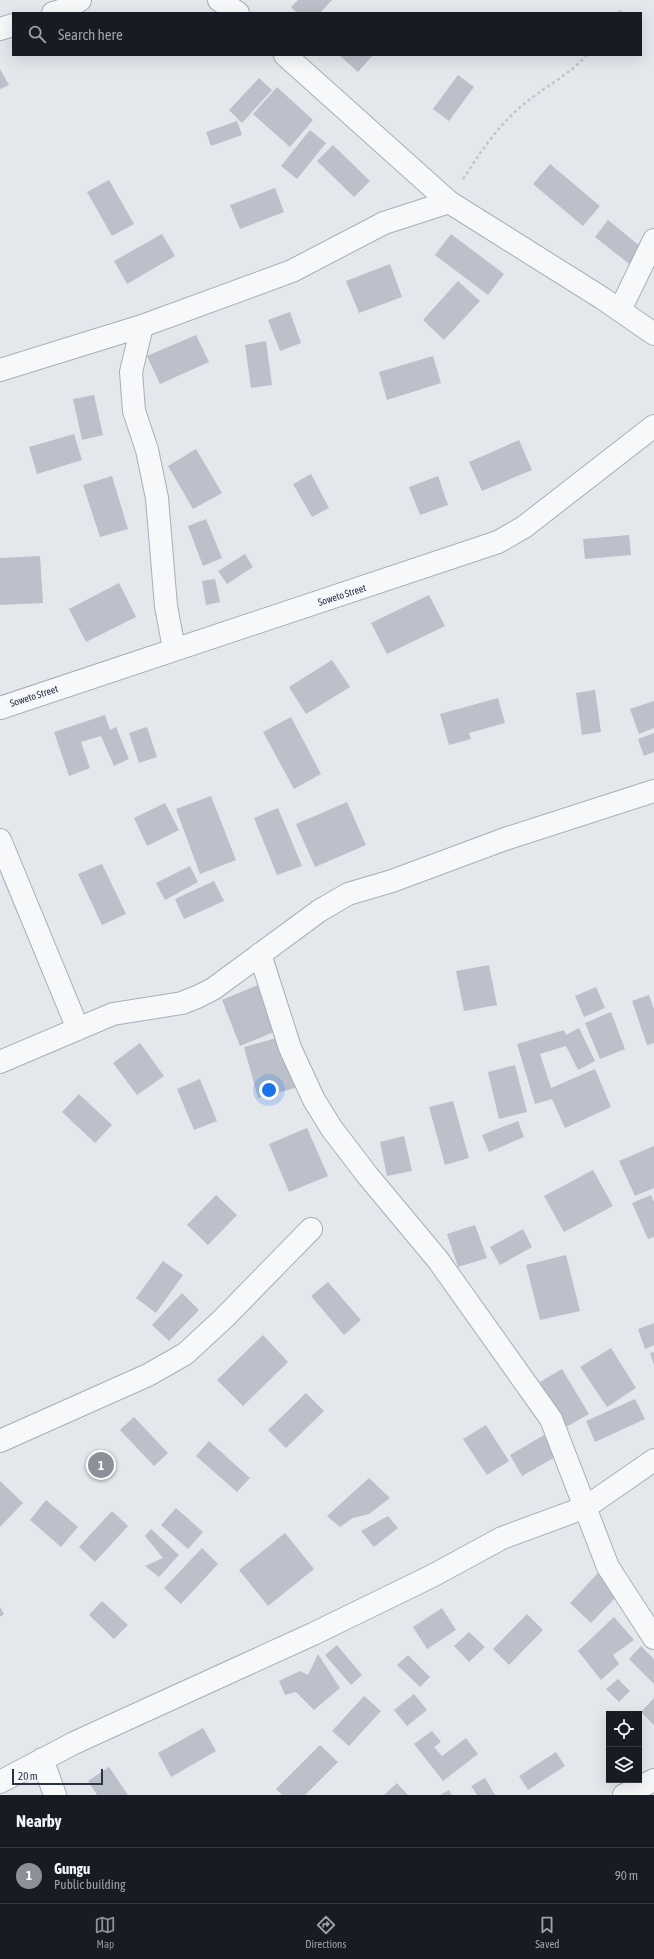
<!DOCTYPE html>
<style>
body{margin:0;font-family:"Asap Condensed",sans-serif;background:#242831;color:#f1f3f6}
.controls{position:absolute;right:12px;bottom:12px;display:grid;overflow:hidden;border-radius:0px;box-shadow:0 4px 16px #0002}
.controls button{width:36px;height:36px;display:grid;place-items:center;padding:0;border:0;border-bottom:1px solid #363941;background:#171b24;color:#f1f3f6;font:20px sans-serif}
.scale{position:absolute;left:12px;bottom:10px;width:91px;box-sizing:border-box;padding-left:4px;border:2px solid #2b3445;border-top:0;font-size:11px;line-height:14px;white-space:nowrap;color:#2b3445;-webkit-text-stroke:3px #f4f6f9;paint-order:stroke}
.you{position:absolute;left:269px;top:1090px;width:14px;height:14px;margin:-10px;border:3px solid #fff;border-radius:50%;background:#1a73e8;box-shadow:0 0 0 6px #1a73e833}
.badge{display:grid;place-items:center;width:26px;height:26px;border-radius:50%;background:#8c9099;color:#fff;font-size:13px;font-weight:700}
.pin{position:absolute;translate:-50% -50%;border:2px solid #fff;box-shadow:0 1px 4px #0006}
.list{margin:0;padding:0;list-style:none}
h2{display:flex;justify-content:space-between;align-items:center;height:52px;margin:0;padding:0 16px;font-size:17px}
h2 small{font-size:13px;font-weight:400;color:#9ea1a6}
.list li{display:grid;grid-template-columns:26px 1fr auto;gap:12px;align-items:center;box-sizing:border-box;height:56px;padding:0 16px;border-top:1px solid #363941}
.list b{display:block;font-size:15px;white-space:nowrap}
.list p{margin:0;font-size:13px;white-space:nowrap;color:#9ea1a6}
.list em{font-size:13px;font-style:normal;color:#9ea1a6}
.icon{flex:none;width:22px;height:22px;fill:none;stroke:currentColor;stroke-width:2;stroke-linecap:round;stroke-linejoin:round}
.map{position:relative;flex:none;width:654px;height:1795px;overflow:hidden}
.search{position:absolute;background:#171b24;box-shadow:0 4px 16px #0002;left:12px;right:12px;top:12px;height:44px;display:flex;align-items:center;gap:10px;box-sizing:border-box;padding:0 14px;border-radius:0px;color:#9ea1a6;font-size:15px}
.sheet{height:108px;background:#171b24}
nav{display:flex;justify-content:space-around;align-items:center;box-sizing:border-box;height:56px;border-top:1px solid #363941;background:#171b24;font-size:11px;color:#9ea1a6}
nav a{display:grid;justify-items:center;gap:2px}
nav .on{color:#8c9099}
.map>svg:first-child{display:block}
.building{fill:#bbc0ca}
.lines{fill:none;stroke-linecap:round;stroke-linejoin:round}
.minor-casing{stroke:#a9aeb7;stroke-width:24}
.path{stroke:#c2c5cb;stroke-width:2.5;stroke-dasharray:3 3;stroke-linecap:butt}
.minor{stroke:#f7f8fa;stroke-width:22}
.labels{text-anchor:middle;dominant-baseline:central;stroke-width:4;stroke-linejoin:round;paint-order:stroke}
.street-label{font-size:10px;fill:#2b3445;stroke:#f4f6f9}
</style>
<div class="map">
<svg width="654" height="1795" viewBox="0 0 654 1795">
<rect width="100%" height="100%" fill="#e4e7ec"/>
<path class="building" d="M298 0H332L320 13H297L291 7Z
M339 55H373L358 72Z
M0 69 9 85 0 89Z
M458 75 474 87 449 121 433 109Z
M259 78 272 90 242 123 229 110Z
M277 87 313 120 290 147 253 114Z
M237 121 242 135 211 146 206 132Z
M310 130 326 143 297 179 281 166Z
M333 145 370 181 354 197 317 161Z
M550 164 600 206 583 226 533 184Z
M109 180 134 224 112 236 87 192Z
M275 188 284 212 240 229 230 205Z
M608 220 646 251 633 267 595 237Z
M162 234 175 256 127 284 114 261Z
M451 234 504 274 488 295 435 255Z
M390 264 402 297 359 313 346 281Z
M458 281 480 301 444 340 423 320Z
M290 312 301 343 280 351 268 320Z
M196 335 209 362 160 384 147 356Z
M266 341 272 385 251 388 245 345Z
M433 356 441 383 387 400 379 372Z
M94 395 103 435 82 440 73 399Z
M74 434 82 460 37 474 29 447Z
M519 440 532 470 482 491 469 462Z
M196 449 222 493 193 509 168 466Z
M311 474 329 508 312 517 293 484Z
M112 476 128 529 100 537 83 485Z
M438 476 448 505 420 515 409 487Z
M206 519 222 558 203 566 188 526Z
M629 535 631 555 585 559 583 539Z
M245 554 253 567 227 584 218 571Z
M40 556 43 603 0 605V558Z
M215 579 220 602 206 605 202 581Z
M119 583 136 617 86 642 69 609Z
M429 595 445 626 387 654 371 623Z
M332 660 350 687 306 714 289 687Z
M595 690 601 732 582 735 576 693Z
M498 698 505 723 469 733 471 739 449 745 440 714Z
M654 701V728L639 734 630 709Z
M105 715 110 730 116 727 129 759 114 766 101 736 81 742 90 768 69 776 54 732Z
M291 717 321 774 294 789 263 732Z
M147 727 157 757 139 763 129 733Z
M654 733V752L644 756 638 739Z
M211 796 236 860 200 874 176 809Z
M347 802 366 845 315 867 296 824Z
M165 803 179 830 147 846 134 818Z
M278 808 302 866 277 875 254 818Z
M102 864 126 914 102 925 78 874Z
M190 866 198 882 165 900 156 883Z
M214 881 224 901 184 919 175 899Z
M489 965 497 1005 464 1011 456 971Z
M258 985 276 1031 240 1046 222 1000Z
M596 987 605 1008 584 1017 575 996Z
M649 995 654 1009V1043L647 1045 632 1001Z
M611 1012 625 1049 600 1059 585 1023Z
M579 1028 595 1061 578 1070 566 1046 540 1054 551 1088 595 1069 611 1107 565 1128 552 1099 535 1104 517 1044 564 1030 566 1035Z
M280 1037 295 1088 258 1098 244 1047Z
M140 1043 164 1076 137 1095 113 1063Z
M515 1065 527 1112 499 1119 488 1072Z
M200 1079 217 1121 194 1130 177 1089Z
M79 1094 112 1125 95 1143 62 1112Z
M453 1101 469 1158 445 1165 429 1107Z
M518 1121 524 1137 489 1152 482 1135Z
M307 1128 328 1176 289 1192 269 1144Z
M404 1136 412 1171 387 1176 380 1142Z
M654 1146V1188L635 1196 619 1161Z
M593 1170 613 1206 564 1232 544 1196Z
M216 1195 237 1215 208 1245 187 1225Z
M651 1195 654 1202V1237L648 1239 632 1203Z
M475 1225 487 1258 458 1267 447 1234Z
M523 1229 532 1247 500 1265 490 1247Z
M566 1255 580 1311 540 1320 526 1265Z
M163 1261 183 1275 156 1313 136 1298Z
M328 1282 361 1320 344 1335 311 1296Z
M182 1293 199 1310 169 1341 152 1325Z
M654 1323V1345L645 1349 638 1329Z
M263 1335 288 1362 243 1406 217 1380Z
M611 1348 636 1388 607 1407 580 1367Z
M654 1352V1365L650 1353Z
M562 1369 589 1414 566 1427 540 1382Z
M306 1393 324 1411 286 1448 268 1430Z
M635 1399 645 1419 595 1442 586 1421Z
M134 1417 168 1453 154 1466 120 1430Z
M486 1425 509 1461 487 1475 463 1439Z
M544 1435 557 1456 522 1476 510 1455Z
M209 1441 250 1478 237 1492 196 1456Z
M369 1478 390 1498 369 1514 353 1518 340 1527 327 1516Z
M0 1481 23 1503 0 1527Z
M46 1500 78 1527 61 1547 30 1520Z
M176 1508 203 1532 188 1549 161 1525Z
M112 1511 128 1526 95 1562 79 1547Z
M388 1516 398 1528 374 1547 361 1531Z
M151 1529 179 1555 159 1577 145 1566 163 1558 145 1536Z
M285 1533 314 1569 268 1606 239 1570Z
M202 1548 218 1564 181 1604 164 1588Z
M598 1573 619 1594 591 1623 570 1603Z
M102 1601 128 1625 114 1639 89 1615Z
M0 1607 4 1614 0 1617Z
M442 1608 456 1630 427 1649 413 1627Z
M527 1614 543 1630 509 1665 493 1649Z
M614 1617 634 1640 613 1655 619 1664 601 1680 578 1651Z
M469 1632 485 1647 469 1662 454 1646Z
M337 1645 362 1675 351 1685 325 1655Z
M641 1646 654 1659V1684L629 1659Z
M318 1654 340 1688 314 1710 296 1692 285 1695 279 1681 300 1671 308 1675Z
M408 1655 430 1677 420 1687 397 1665Z
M618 1679 630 1691 619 1702 606 1689Z
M414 1694 427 1710 407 1726 394 1710Z
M364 1696 381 1711 349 1746 332 1731Z
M654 1698V1725L641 1712Z
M203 1728 216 1751 171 1777 158 1753Z
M432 1731 441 1742 434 1747 442 1756 466 1738 478 1754 443 1781 414 1744Z
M320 1745 338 1762 305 1795H282L276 1789Z
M556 1752 565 1766 528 1790 519 1776Z
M109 1767 128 1795H97L88 1781Z
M485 1778 495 1795H477L471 1786Z
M397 1783 408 1795H384Z
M449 1790 452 1795H440Z"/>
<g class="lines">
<defs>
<path id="minor" d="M219 0 238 13
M53 13 67 9 80 0
M0 29 13 25
M285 55 449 202 602 298 654 334
M620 310 654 240
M142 326 131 372 134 411 147 450 157 498 166 606 174 649
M0 370 142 326 292 271 384 223 449 202
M0 708 498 542 524 527 654 426
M0 840 78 1029
M260 954 290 1048 314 1100 332 1129 368 1176 438 1260 551 1419 608 1567 654 1638
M0 1062 113 1014 182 1003 197 997 213 989 319 911 348 894 392 881 505 839 654 791
M0 1441 148 1375 185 1354 224 1318 311 1229
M42 1759 55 1795
M0 1782 74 1743 313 1634 432 1576 502 1538 586 1507 654 1460
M624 1795 654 1780"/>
</defs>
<use href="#minor" class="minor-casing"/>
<path class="path" d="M619 13 622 8
M463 179C479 154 495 130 517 110 538 90 566 78 587 55"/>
<use href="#minor" class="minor"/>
</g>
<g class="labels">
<g class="street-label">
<text transform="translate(342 595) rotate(-18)">Soweto Street</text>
<text transform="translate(34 696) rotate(-18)">Soweto Street</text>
</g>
</g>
</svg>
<div class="controls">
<button><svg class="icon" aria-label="locate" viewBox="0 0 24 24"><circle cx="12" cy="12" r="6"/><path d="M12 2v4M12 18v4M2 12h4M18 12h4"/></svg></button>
<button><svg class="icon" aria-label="layers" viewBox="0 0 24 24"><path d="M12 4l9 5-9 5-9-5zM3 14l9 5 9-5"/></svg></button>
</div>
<div class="scale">20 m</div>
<div class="you"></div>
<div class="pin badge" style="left:101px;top:1465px">1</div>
<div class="search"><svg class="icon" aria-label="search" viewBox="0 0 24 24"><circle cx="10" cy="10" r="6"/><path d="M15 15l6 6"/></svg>Search here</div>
</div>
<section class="sheet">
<h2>Nearby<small></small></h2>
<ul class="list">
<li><span class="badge">1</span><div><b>Gungu</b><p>Public building</p></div><em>90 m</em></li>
</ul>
</section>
<nav>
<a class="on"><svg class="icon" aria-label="map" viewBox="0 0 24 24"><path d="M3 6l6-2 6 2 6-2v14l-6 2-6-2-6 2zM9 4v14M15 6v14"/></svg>Map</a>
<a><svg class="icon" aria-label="directions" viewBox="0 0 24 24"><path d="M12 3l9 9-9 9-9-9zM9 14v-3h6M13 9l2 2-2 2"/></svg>Directions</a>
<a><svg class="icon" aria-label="saved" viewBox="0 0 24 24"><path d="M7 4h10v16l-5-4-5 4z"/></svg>Saved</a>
</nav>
